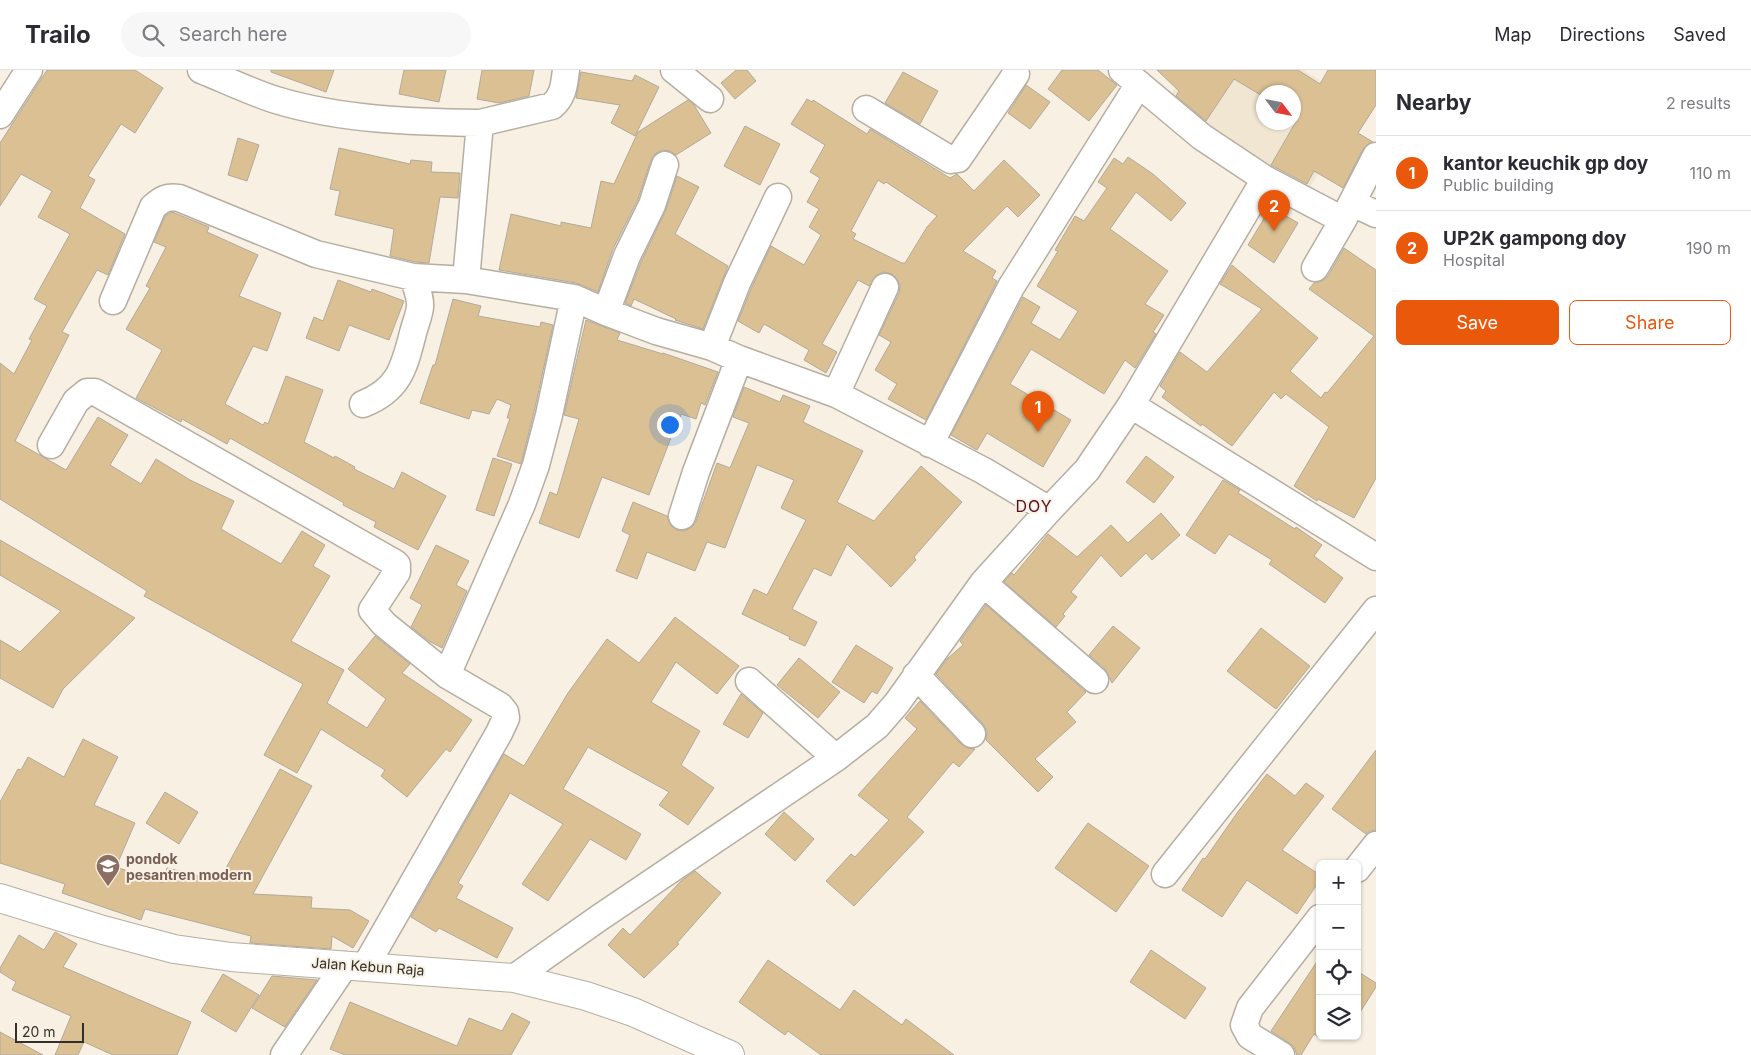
<!DOCTYPE html>
<meta charset="utf-8">
<style>
body{margin:0;font-family:Inter,sans-serif;background:#f7f7f7;color:#2b2b33}
.controls{position:absolute;right:15px;bottom:15px;display:grid;overflow:hidden;border-radius:8px;box-shadow:0 1px 4px #0004}
.controls button{width:45px;height:45px;display:grid;place-items:center;padding:0;border:0;border-bottom:1px solid #e1e1e2;background:#fff;color:#2b2b33;font:25px sans-serif}
.compass{position:absolute;left:1256px;top:15px;width:45px;height:45px;border-radius:50%;background:#fff;box-shadow:0 1px 4px #0004;rotate:122deg}
.scale{position:absolute;left:15px;bottom:12px;width:69px;box-sizing:border-box;padding-left:5px;border:2px solid #33302b;border-top:0;font-size:14px;line-height:18px;white-space:nowrap;color:#33302b;-webkit-text-stroke:4px #f8f0e2;paint-order:stroke}
.you{position:absolute;left:669px;top:354px;width:18px;height:18px;margin:-12px;border:4px solid #fff;border-radius:50%;background:#1a73e8;box-shadow:0 0 0 8px #1a73e833}
.badge{display:grid;place-items:center;width:32px;height:32px;border-radius:50%;background:#ea580c;color:#fff;font-size:16px;font-weight:700}
.pin{position:absolute;translate:-50% -41px;filter:drop-shadow(0 1px 2px #0008)}
.pin::after{content:'';position:absolute;top:26px;width:18px;height:15px;background:inherit;clip-path:polygon(0 0,100% 0,50% 100%)}
.list{margin:0;padding:0;list-style:none}
h2{display:flex;justify-content:space-between;align-items:center;height:65px;margin:0;padding:0 20px;font-size:21px}
h2 small{font-size:16px;font-weight:400;color:#7c7c81}
.list li{display:grid;grid-template-columns:32px 1fr auto;gap:15px;align-items:center;box-sizing:border-box;height:75px;padding:0 20px;border-top:1px solid #e1e1e2}
.list b{display:block;font-size:19px;white-space:nowrap}
.list p{margin:0;font-size:16px;white-space:nowrap;color:#7c7c81}
.list em{font-size:16px;font-style:normal;color:#7c7c81}
.actions{display:flex;gap:10px;padding:15px 20px}
.actions a{flex:1;padding:11px 0;border:1px solid #ea580c;border-radius:8px;text-align:center;font-size:18px;color:#ea580c}
.actions .main{background:#ea580c;color:#fff}
.icon{flex:none;width:28px;height:28px;fill:none;stroke:currentColor;stroke-width:2;stroke-linecap:round;stroke-linejoin:round}
.map{position:relative;flex:none;width:1376px;height:985px;overflow:hidden}
header{display:flex;align-items:center;gap:30px;box-sizing:border-box;height:70px;padding:0 25px;background:#fff;border-bottom:1px solid #e1e1e2}
header strong{font-size:24px}
nav{display:flex;gap:28px;margin-inline-start:auto;font-size:18px}
.search{width:350px;height:45px;background:#f7f7f7;display:flex;align-items:center;gap:12px;box-sizing:border-box;padding:0 18px;border-radius:28px;color:#7c7c81;font-size:19px}
main{display:flex}
aside{flex:1;background:#fff}
.map>svg:first-child{display:block}
.education{fill:#f1e6d1;fill-rule:evenodd}
.building{fill:#dac093;stroke:#b2aa9c;fill-rule:evenodd}
.lines{fill:none;stroke-linecap:round;stroke-linejoin:round}
.minor-casing{stroke:#b6aea1;stroke-width:29}
.tertiary-casing{stroke:#b6aea1;stroke-width:30}
.minor{stroke:#fff;stroke-width:26}
.tertiary{stroke:#fff;stroke-width:28}
.labels{text-anchor:middle;dominant-baseline:central;stroke-width:4;stroke-linejoin:round;paint-order:stroke}
.education-label{font-size:14px;font-weight:bold;fill:#785e54;stroke:#f8f0e2;text-anchor:start}
.street-label{font-size:14px;fill:#33302b;stroke:#f8f0e2}
.quarter-label{font-size:16px;letter-spacing:1px;fill:#561227;stroke:#f8f0e2}
</style>
<header>
<strong>Trailo</strong>
<div class="search"><svg class="icon" aria-label="search" viewBox="0 0 24 24"><circle cx="10" cy="10" r="6"/><path d="M15 15l6 6"/></svg>Search here</div>
<nav><a>Map</a><a>Directions</a><a>Saved</a></nav>
</header>
<main>
<div class="map">
<svg width="1376" height="985" viewBox="0 0 1376 985">
<rect width="100%" height="100%" fill="#f8f0e2"/>
<path class="education" d="M1187 0H1303L1359 35 1304 127 1165 34ZM1264 22H1294V52H1264Z"/>
<path class="building" d="M47 0H135L163 18 135 63 121 54 88 106 95 110 80 138 125 164 108 205 97 200 62 262 69 265 15 371 66 400 98 347 128 365 110 395 141 414 156 389 190 410 234 431 221 459 281 494 302 461 325 475 313 496 330 506 291 571 344 600 327 633 367 658 386 629 348 599 375 566 410 594 402 603 472 650 450 682 446 679 407 727 381 706 385 700 321 659 297 703 264 685 303 614 144 526 147 521 0 429V293L14 304 32 270 29 269 47 236 34 229 70 164 38 147 52 121 21 104 0 136V73Z
M271 0H334L326 22 271 2Z
M404 0H446L439 32 399 24Z
M482 0H534L529 26 499 33 477 29Z
M736 0H747L756 11 735 29 721 13Z
M1062 0H1098L1117 15 1089 51 1048 19Z
M1157 0H1298L1320 14 1328 0H1376V35L1358 63 1373 72 1368 74 1363 79 1343 118 1314 101 1307 114 1271 95 1298 48 1294 45V22H1264V27L1234 9 1206 51 1176 26 1179 21Z
M581 2 632 11 635 5 659 17 635 66 611 53 620 35 576 28Z
M903 2 938 21 920 54 885 33Z
M1026 15 1050 32 1030 59 1008 43Z
M807 29 812 32 813 30 867 64 870 59 950 108 957 104 974 121 1004 90 1040 125 1018 147 1007 136 963 181 996 201 992 208 997 211 926 350 888 329 897 314 875 300 891 272 879 265 899 223 900 215 897 209 892 204 884 202 877 205 869 216 858 210 822 274 837 282 826 303 804 290 809 280 764 254 759 263 738 251 751 219 771 176 804 195 821 165 809 157 819 139 807 132 820 108 810 102 825 75 791 54ZM878 110 884 114 886 112 937 146 927 157 905 193H902L853 169 856 164 851 161Z
M688 30 694 35 711 63 676 85 670 81 662 80 655 84 651 90 638 129 613 179 598 222 576 213 499 200 511 144 561 156V152L591 158 601 111 614 114 638 62Z
M745 56 780 74 760 115 724 96Z
M238 68 259 75 247 111 228 105Z
M339 78 410 94 411 90 432 92 431 102 460 103 458 128 440 127 429 193 415 192 390 186 394 159 335 145 340 121 330 119Z
M1128 87 1153 104 1186 133 1171 151 1136 122 1110 159 1168 201 1145 234 1164 245 1153 262 1156 264 1135 298 1125 290 1104 324 1031 279 1010 314 1071 350 1043 397 987 363 977 380 951 365 1023 227 1040 237 1031 253 1060 270 1078 241 1037 216 1058 181 1055 180 1075 146 1084 151 1107 118 1098 112 1114 88 1123 94Z
M677 106 699 117 675 164 728 196 703 259 675 250 676 249 634 229 631 236 625 233 641 192 666 140Z
M1271 137 1298 153 1274 193 1248 175Z
M172 142 209 157 207 162 258 185 239 226 281 243 267 281 253 276 225 334 263 355 265 352 268 354 286 306 323 320 304 372 334 388 335 386 355 397 354 399 394 419 402 402 446 426 418 480 374 457 376 452 343 435 344 433 230 368 227 374 182 349 181 352 136 328 162 280 126 259 150 218 146 216 166 177 154 172 165 146Z
M1344 178 1376 200V408L1354 448 1318 429 1317 431 1294 416 1329 357 1286 324 1281 329 1274 322 1232 376 1202 354 1201 356 1162 327 1166 321 1160 316 1180 282 1207 302 1262 239 1220 214 1232 195 1318 268 1290 301 1321 328 1325 322 1327 323 1374 266 1309 219 1314 213 1322 211 1328 206Z
M338 210 371 222 372 219 404 231 389 270 349 255 339 281 306 268 314 247 323 251Z
M453 229 481 236 478 246 540 257 541 252 553 255 534 342 521 394 497 386 510 348H507L511 335 497 329 489 344 472 340 469 349 420 333 433 295H435Z
M586 250 620 263 617 270 663 284V283L718 302 705 335 701 333 696 349 681 344 675 366 672 365 649 425 602 407 579 468 539 453 550 422 557 425 579 349 564 345Z
M744 317 780 332 783 325 810 336 803 352 863 381 837 432 874 451 921 396 962 432 914 487 916 490 891 517 847 474 831 506 814 498 792 539 817 552 805 576 789 569 790 567 742 544 754 519 767 525 806 450 781 438 794 410 757 395 725 478 707 472 695 501 647 482 637 509 616 501 630 465 622 461 633 432 667 446 671 456 677 460 685 461 692 457 696 451 717 393 730 398 749 353 733 347Z
M1146 386 1174 407 1154 433 1126 412Z
M493 388 512 394 494 446 476 440Z
M1223 410 1240 420 1238 423 1295 459 1296 457 1322 475 1314 486 1343 508 1325 533 1269 494 1272 490 1229 464 1215 484 1186 465Z
M1161 443 1180 465 1152 490 1146 483 1121 507 1101 485 1071 522 1077 527 1063 544 1065 546 1056 557 1004 512 1012 503 1014 505 1048 464 1077 487 1111 455 1128 473Z
M0 470 135 548 63 619 53 638 0 608V570L20 582 61 541 0 505Z
M436 475 469 491 456 515 467 521 442 578 429 571 411 557 422 535 410 528Z
M986 535 1086 622 1067 642 1076 652 1035 689 1053 707 1038 722 986 670 987 661 983 654 936 604 947 589 963 575 960 571Z
M675 547 739 596 717 624 676 592 651 632 700 661 681 695 714 718 688 755 659 735 669 722 588 677 563 719 641 764 626 790 590 769 548 831 522 814 563 754 510 723 458 813 463 816 456 828 513 858 497 888 439 858 436 862 411 847 504 684 524 696 568 623 607 569 639 593Z
M1113 556 1140 578 1112 613 1105 599 1089 585Z
M1261 558 1310 596 1276 639 1227 601Z
M856 575 893 598 877 624 872 621 864 633 832 612Z
M799 588 840 622 818 648 777 615Z
M741 624 763 643 748 668 723 654Z
M920 631 961 674 967 678 975 679 959 697 953 692 907 747 924 762 854 836 826 811 851 784 855 787 889 750 858 725 917 659 905 648Z
M83 669 118 687 94 735 135 753 116 797 163 813 167 798 219 811 280 699 312 716 253 824 312 827 311 838 350 840 369 851 353 878 332 866 331 879 250 873 251 866 145 839 141 850 62 823 65 814 0 793V732L18 699 21 700 28 687 64 707Z
M1376 680V760L1370 761 1366 764 1332 739Z
M1267 704 1295 726 1306 713 1324 726 1282 780 1320 805V810L1297 844 1247 810 1222 847 1182 820 1203 788 1205 789 1237 743Z
M165 722 198 742 179 774 146 753Z
M784 742 814 769 795 791 765 764Z
M1088 753 1149 796 1116 842 1055 798Z
M695 801 721 823 677 873 679 874 644 908 608 875 623 858 630 865 681 811Z
M55 862 77 874 63 897 191 952 177 985H113L84 972 78 985H55L71 946 12 920 16 912 0 902V898L19 865 44 880Z
M1151 880 1206 918 1185 949 1130 912Z
M1320 887V968L1314 964 1301 985H1297L1294 977 1289 973 1271 961Z
M768 890 840 940 854 920 902 955 906 949 954 985H821L788 961 785 965 739 932Z
M1357 901 1376 913V917L1357 947Z
M223 904 259 925 236 962 201 941Z
M272 906 317 910 285 957 252 938Z
M350 932 457 976 469 948 502 961 512 943 530 952 511 985H345L330 979Z
M0 962 43 985H0Z"/>
<g class="lines">
<defs>
<path id="minor" d="M201 0C226 10 251 22 276 30 342 50 412 52 480 53
M566 0C564 14 564 26 552 36L480 53 466 210 574 228 606 242 656 261 712 277 739 289 836 324 984 401 1049 440
M674 0 710 29
M1122 0 1202 67 1265 109
M866 39 951 90 958 89 1016 4
M0 45 29 0
M1352 133 1376 144
M1315 198 1343 150
M113 231 153 137C162 129 167 126 179 128L316 184 413 207 466 210
M606 242 627 186 652 135 665 95
M712 277 737 213 778 127
M836 324 885 217
M363 334C399 320 404 298 413 263 415 255 419 246 420 237 421 228 416 216 413 207
M1131 335 1376 487
M930 374 1011 217 1139 14
M51 375 76 331 87 322H95L395 493 397 495V502L372 540 384 554 447 605 500 636 505 642 506 648 499 663 365 897
M682 446 696 402 739 289
M983 513 1095 610
M447 605 522 434 536 395 549 345 574 228
M916 605 972 664
M749 611 836 688
M1357 799 1376 775
M1165 804 1376 540
M514 908 599 848 836 688 877 656 897 633 983 513 1049 440 1087 400 1131 335 1265 109 1343 150 1376 86
M284 985 345 895
M1281 985 1250 966 1244 955 1250 938 1320 848"/>
<path id="tertiary" d="M0 828 103 860 174 879 231 887 514 908 586 926 633 942 730 985"/>
</defs>
<use href="#minor" class="minor-casing"/>
<use href="#tertiary" class="tertiary-casing"/>
<use href="#minor" class="minor"/>
<use href="#tertiary" class="tertiary"/>
</g>
<defs>
<symbol id="university-pin" viewBox="-11 -11 22 30"><path d="M0 17L-7.5 6A9.5 9.5 0 1 1 7.5 6Z" fill="#8d6e63" stroke="#f8f0e2"/><path d="M0-5L7-2L0 1L-7-2ZM-4 1L0 2.5L4 1V4Q0 6-4 4Z" fill="#fff"/></symbol>
</defs>
<g fill-rule="evenodd">
<use href="#university-pin" x="94" y="782" width="28" height="38"/>
</g>
<g class="labels">
<g class="education-label">
<text x="126" y="788">pondok<tspan x="126" dy="16">pesantren modern</tspan></text>
</g>
<g class="street-label">
<text transform="translate(368 896) rotate(4)">Jalan Kebun Raja</text>
</g>
<g class="quarter-label">
<text x="1034" y="436">DOY</text>
</g>
</g>
</svg>
<div class="controls">
<button>+</button>
<button>−</button>
<button><svg class="icon" aria-label="locate" viewBox="0 0 24 24"><circle cx="12" cy="12" r="6"/><path d="M12 2v4M12 18v4M2 12h4M18 12h4"/></svg></button>
<button><svg class="icon" aria-label="layers" viewBox="0 0 24 24"><path d="M12 4l9 5-9 5-9-5zM3 14l9 5 9-5"/></svg></button>
</div>
<svg class="compass" viewBox="-18 -18 36 36"><path d="M0-13l5 13h-10z" fill="#e53935"/><path d="M0 13l5-13h-10z" fill="#7c7c81"/></svg>
<div class="scale">20 m</div>
<div class="you"></div>
<div class="pin badge" style="left:1038px;top:362px">1</div>
<div class="pin badge" style="left:1274px;top:161px">2</div>
</div>
<aside>
<h2>Nearby<small>2 results</small></h2>
<ul class="list">
<li><span class="badge">1</span><div><b>kantor keuchik gp doy</b><p>Public building</p></div><em>110 m</em></li>
<li><span class="badge">2</span><div><b>UP2K gampong doy</b><p>Hospital</p></div><em>190 m</em></li>
</ul>
<div class="actions"><a class="main">Save</a><a>Share</a></div>
</aside>
</main>
